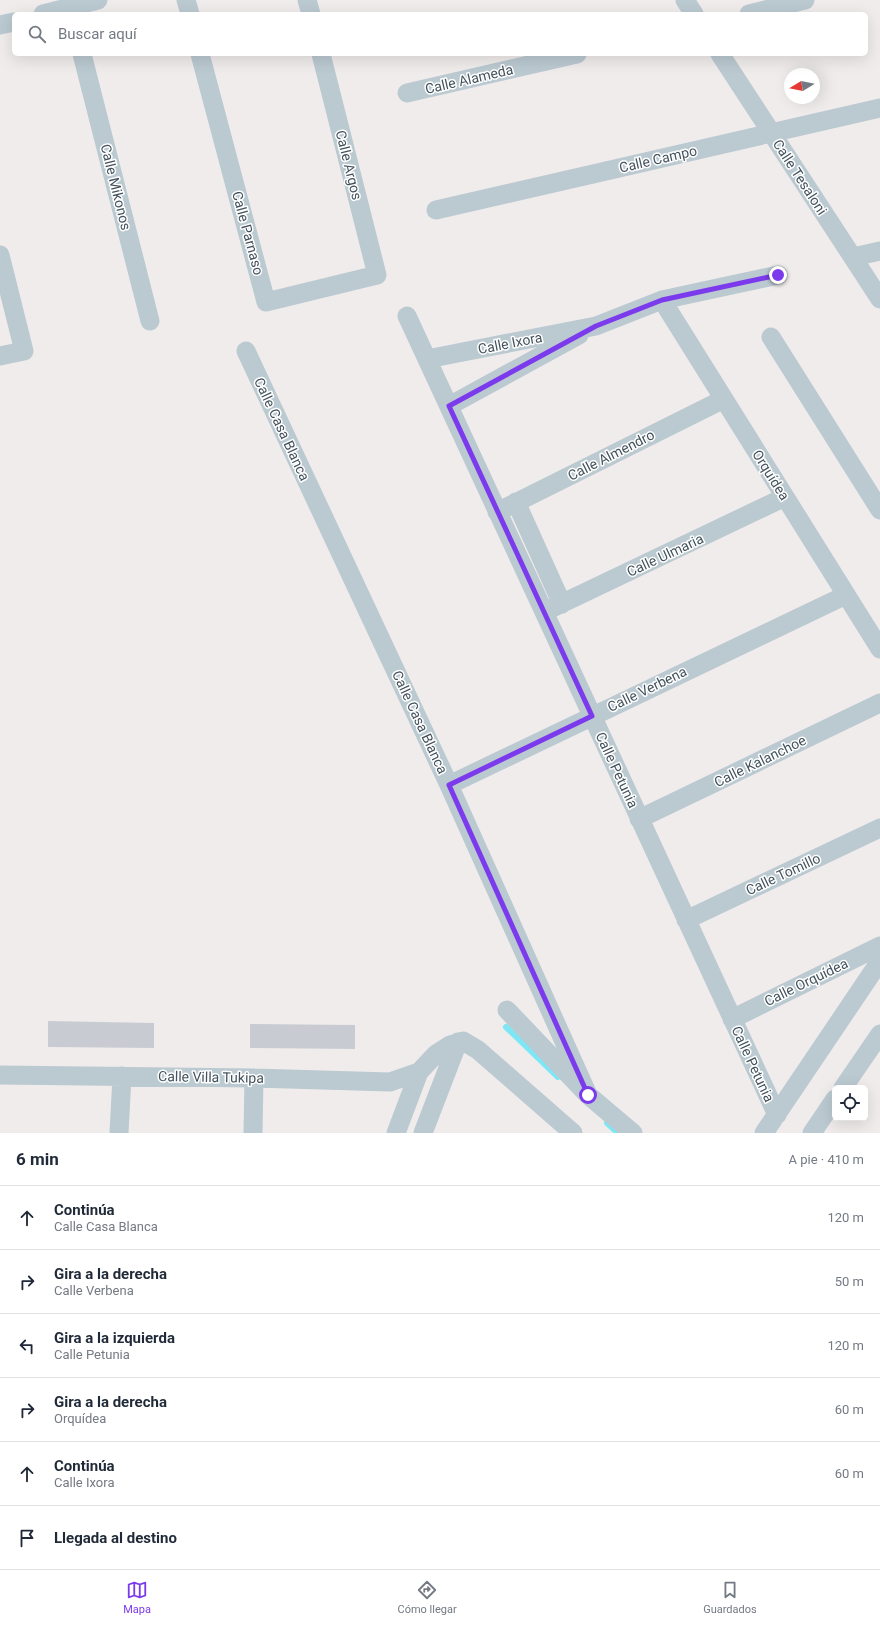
<!DOCTYPE html>
<html lang="es">
<meta charset="utf-8">
<style>
body{margin:0;font-family:Roboto,sans-serif;background:#f2f2f3;color:#1f2937}
.controls{position:absolute;right:12px;bottom:12px;display:grid;overflow:hidden;border-radius:6px;box-shadow:0 4px 16px #0002}
.controls button{width:36px;height:36px;display:grid;place-items:center;padding:0;border:0;border-bottom:1px solid #e0e1e3;background:#fff;color:#1f2937;font:20px sans-serif}
.compass{position:absolute;left:784px;top:68px;width:36px;height:36px;border-radius:50%;background:#fff;box-shadow:0 4px 16px #0002;rotate:260deg}
.stop{position:absolute;width:12px;height:12px;margin:-9px;border:3px solid #7c3aed;border-radius:50%;background:#fff}
.stop.end{background:#7c3aed;border-color:#fff;box-shadow:0 1px 4px #0008}
.list{margin:0;padding:0;list-style:none}
h2{display:flex;justify-content:space-between;align-items:center;height:52px;margin:0;padding:0 16px;font-size:17px}
h2 small{font-size:13px;font-weight:400;color:#747a83}
.list li{display:grid;grid-template-columns:26px 1fr auto;gap:12px;align-items:center;box-sizing:border-box;height:64px;padding:0 16px;border-top:1px solid #e0e1e3}
.list b{display:block;font-size:15px;white-space:nowrap}
.list p{margin:0;font-size:13px;white-space:nowrap;color:#747a83}
.list em{font-size:13px;font-style:normal;color:#747a83}
.icon{flex:none;width:22px;height:22px;fill:none;stroke:currentColor;stroke-width:2;stroke-linecap:round;stroke-linejoin:round}
.map{position:relative;flex:none;width:880px;height:1133px;overflow:hidden}
.search{position:absolute;background:#fff;box-shadow:0 4px 16px #0002;left:12px;right:12px;top:12px;height:44px;display:flex;align-items:center;gap:10px;box-sizing:border-box;padding:0 14px;border-radius:6px;color:#747a83;font-size:15px}
.sheet{height:436px;background:#fff}
nav{display:flex;justify-content:space-around;align-items:center;box-sizing:border-box;height:56px;border-top:1px solid #e0e1e3;background:#fff;font-size:11px;color:#747a83}
nav a{display:grid;justify-items:center;gap:2px}
nav .on{color:#7c3aed}
.map>svg:first-child{display:block}
.lines{fill:none;stroke-linecap:round;stroke-linejoin:round}
.stream{stroke:#7de7f5;stroke-width:6}
.building{fill:#c8ccd2}
.minor{stroke:#bbc9d1;stroke-width:19}
.route{stroke:#7c3aed;stroke-width:5}
.labels{text-anchor:middle;dominant-baseline:central;stroke-width:3;stroke-linejoin:round;paint-order:stroke}
.street-label{font-size:14px;fill:#43525c;stroke:#fff}
</style>
<div class="map">
<svg width="880" height="1133" viewBox="0 0 880 1133">
<rect width="100%" height="100%" fill="#f0ecec"/>
<g class="lines">
<path class="stream" d="M506 1027 558 1077
M607 1123 618 1133"/>
</g>
<path class="building" d="M48 1021 154 1023V1048L48 1047Z
M250 1024 355 1025V1049L250 1048Z"/>
<g class="lines">
<path class="minor" d="M186 0 190 14
M307 0 311 14
M685 0 694 14
M43 14 98 0
M749 14 805 0
M0 25 14 22
M82 54 150 321
M200 54 266 302 377 275 321 54
M720 54 880 299
M407 93 577 54
M436 210 880 108
M0 255 24 351 0 356
M853 257 880 251
M662 300 880 649
M407 316 777 1115
M771 337 880 510
M246 351 449 785 588 1095
M427 359 596 326 662 300 778 275
M449 406 579 335
M516 502 562 604
M497 512 724 399
M544 612 785 497
M449 785 846 595
M639 819 880 703
M686 920 880 828
M507 1010 588 1095 633 1133
M732 1019 880 946
M0 1075 254 1078 390 1082 419 1072 436 1054 450 1045 463 1041 478 1050 573 1133
M843 1088 880 1034
M119 1133 122 1076
M253 1133 254 1078
M396 1133 419 1072
M423 1133 458 1042
M764 1133 880 961
M812 1133 835 1099"/>
</g>
<g class="lines">
<path class="route" d="M588 1095 449 785 592 716 449 406 596 326 662 300 778 275"/>
</g>
<g class="labels">
<g class="street-label">
<text transform="translate(469 79) rotate(-13)">Calle Alameda</text>
<text transform="translate(658 159) rotate(-13)">Calle Campo</text>
<text transform="translate(349 165) rotate(76)">Calle Argos</text>
<text transform="translate(800 177) rotate(57)">Calle Tesaloni</text>
<text transform="translate(116 187) rotate(76)">Calle Mikonos</text>
<text transform="translate(248 233) rotate(75)">Calle Parnaso</text>
<text transform="translate(510 343) rotate(-11)">Calle Ixora</text>
<text transform="translate(282 429) rotate(65)">Calle Casa Blanca</text>
<text transform="translate(611 455) rotate(-27)">Calle Almendro</text>
<text transform="translate(771 475) rotate(58)">Orquídea</text>
<text transform="translate(665 555) rotate(-25)">Calle Ulmaria</text>
<text transform="translate(647 689) rotate(-26)">Calle Verbena</text>
<text transform="translate(420 722) rotate(65)">Calle Casa Blanca</text>
<text transform="translate(760 761) rotate(-26)">Calle Kalanchoe</text>
<text transform="translate(617 770) rotate(65)">Calle Petunia</text>
<text transform="translate(783 874) rotate(-25)">Calle Tomillo</text>
<text transform="translate(806 982) rotate(-26)">Calle Orquídea</text>
<text transform="translate(753 1064) rotate(65)">Calle Petunia</text>
<text transform="translate(211 1077) rotate(1)">Calle Villa Tukipa</text>
</g>
</g>
</svg>
<div class="controls">
<button><svg class="icon" aria-label="locate" viewBox="0 0 24 24"><circle cx="12" cy="12" r="6"/><path d="M12 2v4M12 18v4M2 12h4M18 12h4"/></svg></button>
</div>
<svg class="compass" viewBox="-18 -18 36 36"><path d="M0-13l5 13h-10z" fill="#e53935"/><path d="M0 13l5-13h-10z" fill="#747a83"/></svg>
<div class="stop" style="left:588px;top:1095px"></div>
<div class="stop end" style="left:778px;top:275px"></div>
<div class="search"><svg class="icon" aria-label="search" viewBox="0 0 24 24"><circle cx="10" cy="10" r="6"/><path d="M15 15l6 6"/></svg>Buscar aquí</div>
</div>
<section class="sheet">
<h2>6 min<small>A pie · 410 m</small></h2>
<ul class="list">
<li><svg class="icon" aria-label="ahead" viewBox="0 0 24 24"><path d="M12 20V5M6 11l6-6 6 6"/></svg><div><b>Continúa</b><p>Calle Casa Blanca</p></div><em>120 m</em></li>
<li><svg class="icon" aria-label="right" viewBox="0 0 24 24"><path d="M7 20v-9h11M14 6l5 5-5 5"/></svg><div><b>Gira a la derecha</b><p>Calle Verbena</p></div><em>50 m</em></li>
<li><svg class="icon" aria-label="left" viewBox="0 0 24 24"><path d="M17 20v-9H6M10 6l-5 5 5 5"/></svg><div><b>Gira a la izquierda</b><p>Calle Petunia</p></div><em>120 m</em></li>
<li><svg class="icon" aria-label="right" viewBox="0 0 24 24"><path d="M7 20v-9h11M14 6l5 5-5 5"/></svg><div><b>Gira a la derecha</b><p>Orquídea</p></div><em>60 m</em></li>
<li><svg class="icon" aria-label="ahead" viewBox="0 0 24 24"><path d="M12 20V5M6 11l6-6 6 6"/></svg><div><b>Continúa</b><p>Calle Ixora</p></div><em>60 m</em></li>
<li><svg class="icon" aria-label="arrive" viewBox="0 0 24 24"><path d="M6 21V4h12l-3 4 3 4H6"/></svg><div><b>Llegada al destino</b></div></li>
</ul>
</section>
<nav>
<a class="on"><svg class="icon" aria-label="map" viewBox="0 0 24 24"><path d="M3 6l6-2 6 2 6-2v14l-6 2-6-2-6 2zM9 4v14M15 6v14"/></svg>Mapa</a>
<a><svg class="icon" aria-label="directions" viewBox="0 0 24 24"><path d="M12 3l9 9-9 9-9-9zM9 14v-3h6M13 9l2 2-2 2"/></svg>Cómo llegar</a>
<a><svg class="icon" aria-label="saved" viewBox="0 0 24 24"><path d="M7 4h10v16l-5-4-5 4z"/></svg>Guardados</a>
</nav>
